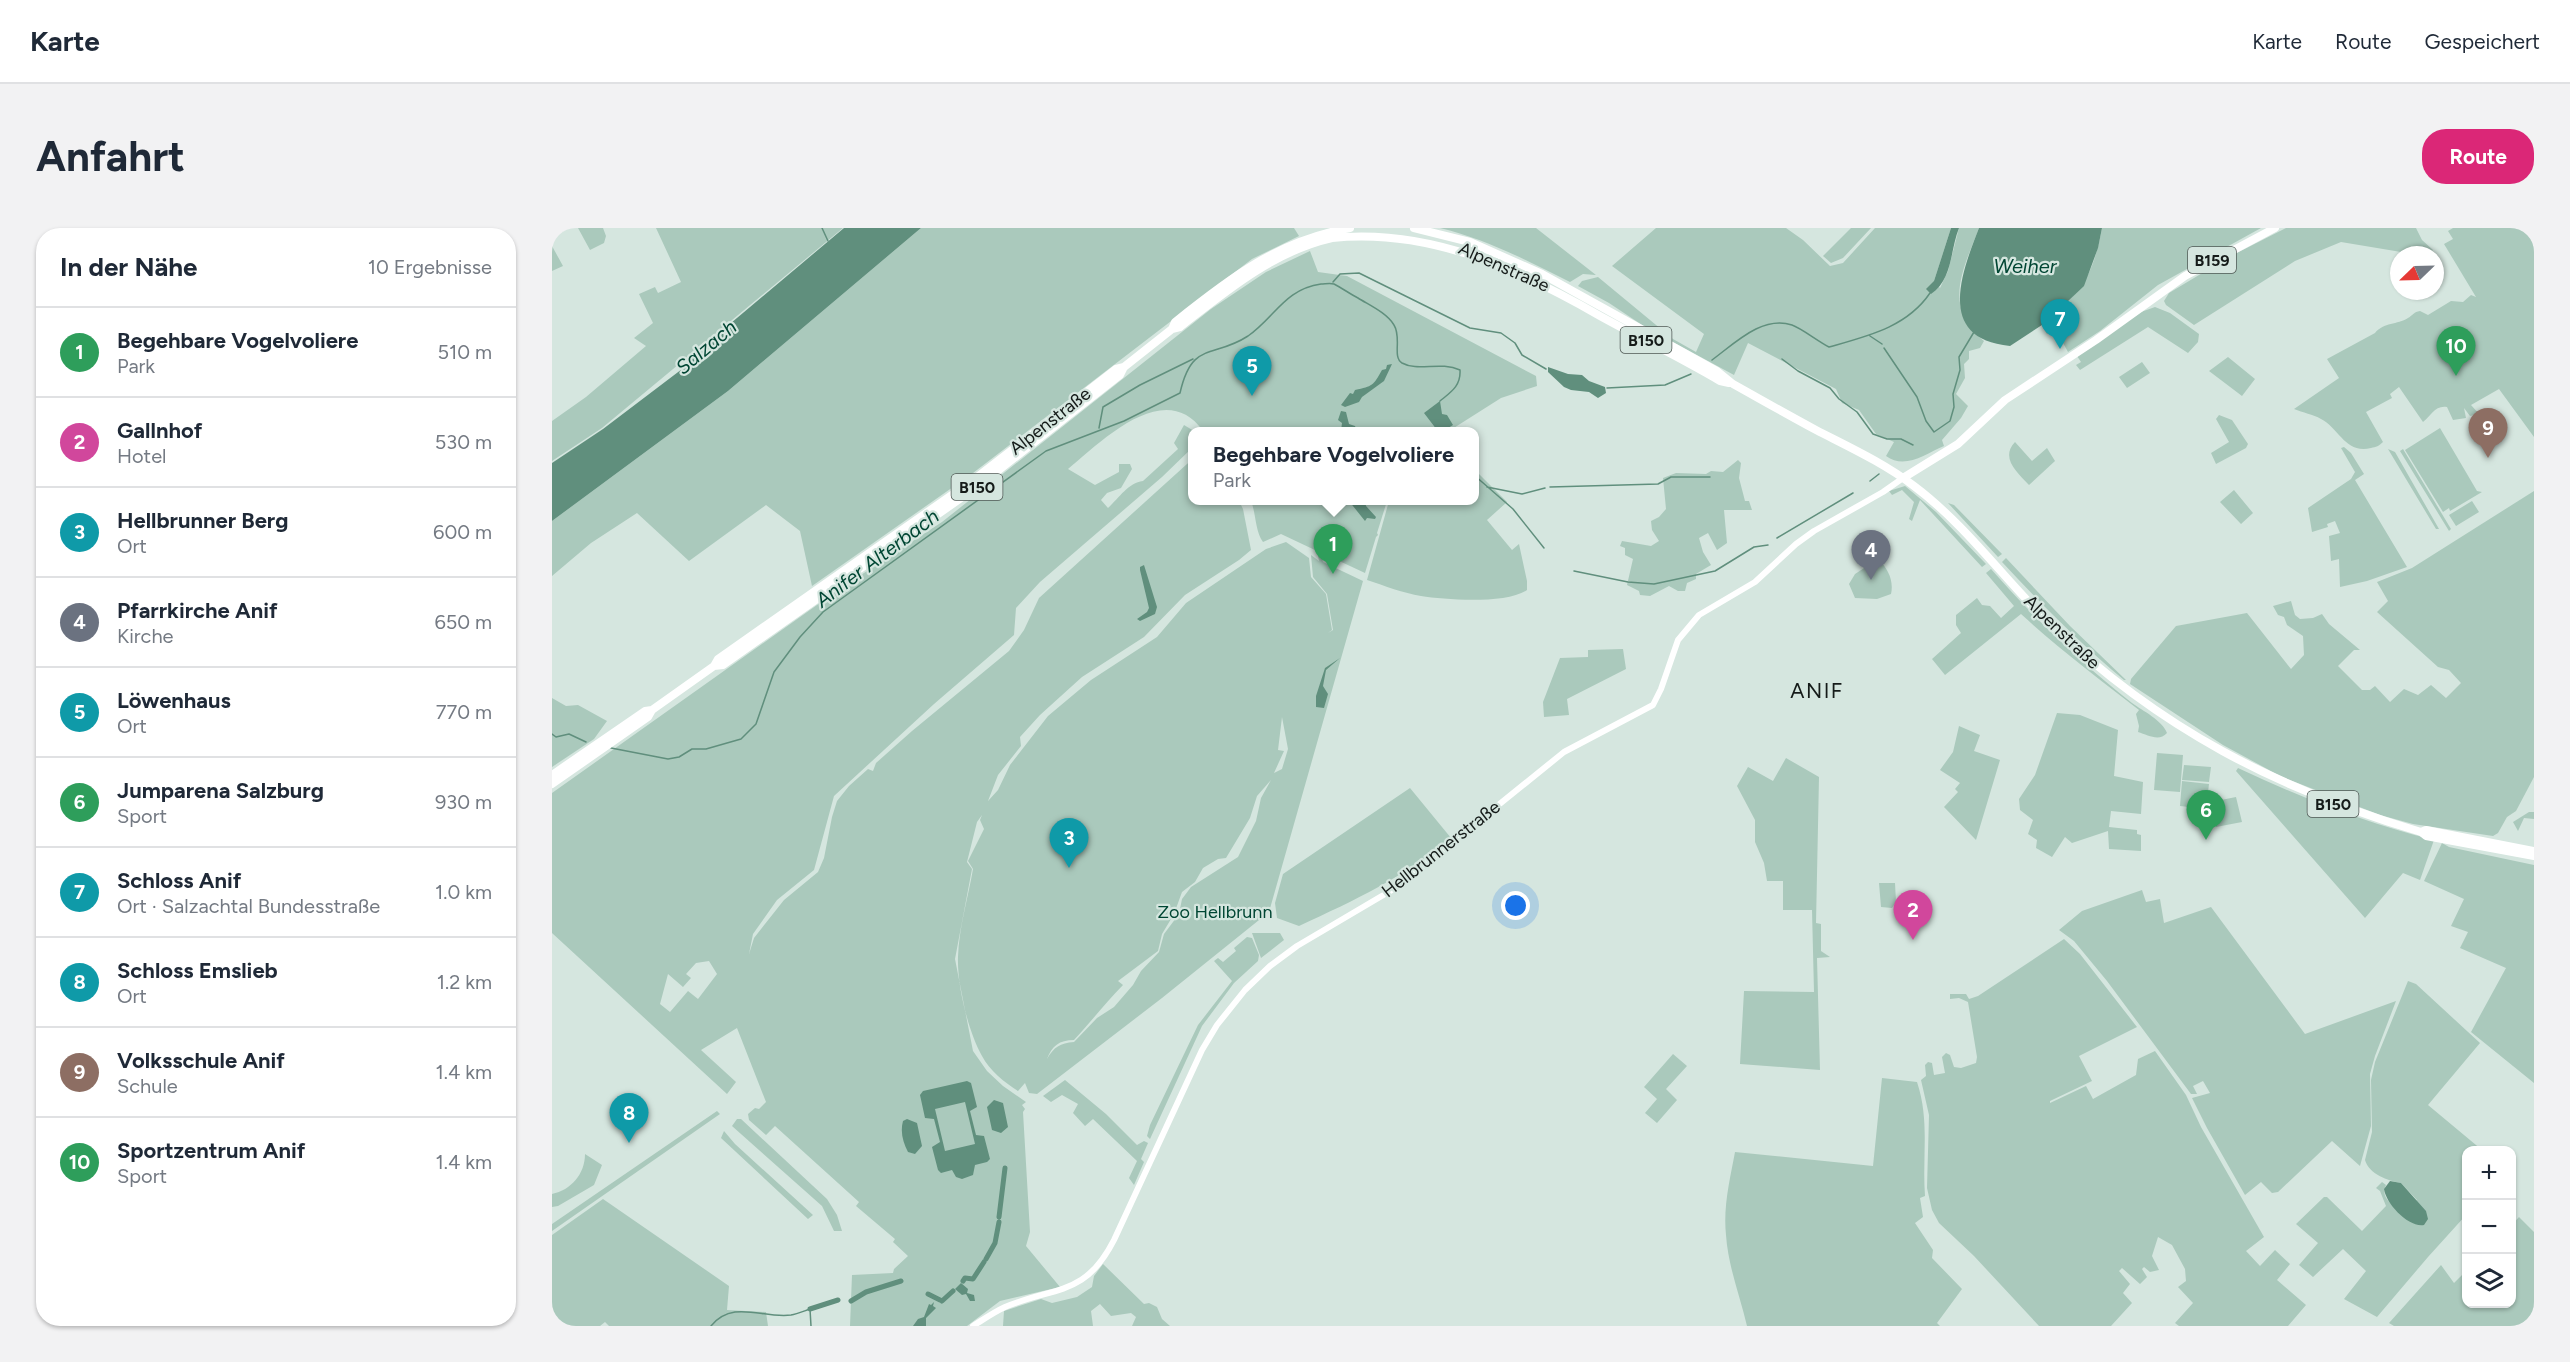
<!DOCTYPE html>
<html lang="de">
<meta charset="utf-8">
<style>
body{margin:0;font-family:Figtree,sans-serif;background:#f2f2f3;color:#1f2937}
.controls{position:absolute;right:18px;bottom:18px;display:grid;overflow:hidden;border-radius:12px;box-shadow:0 2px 4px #0004}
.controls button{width:54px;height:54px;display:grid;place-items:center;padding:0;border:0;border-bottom:2px solid #e0e1e3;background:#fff;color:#1f2937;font:30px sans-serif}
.compass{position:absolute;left:1838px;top:18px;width:54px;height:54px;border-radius:50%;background:#fff;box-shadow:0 2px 4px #0004;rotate:247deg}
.you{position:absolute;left:964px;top:678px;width:21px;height:21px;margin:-15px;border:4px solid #fff;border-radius:50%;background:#1a73e8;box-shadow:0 0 0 9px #1a73e833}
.badge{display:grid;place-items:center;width:39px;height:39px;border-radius:50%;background:#db2777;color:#fff;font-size:20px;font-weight:700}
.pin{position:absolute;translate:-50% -50px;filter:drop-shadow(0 2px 3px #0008)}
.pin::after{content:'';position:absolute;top:32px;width:21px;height:18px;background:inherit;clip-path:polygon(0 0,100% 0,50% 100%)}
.popup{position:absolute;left:636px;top:199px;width:291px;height:78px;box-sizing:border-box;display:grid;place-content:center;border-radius:12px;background:#fff;filter:drop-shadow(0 2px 4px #0005);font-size:20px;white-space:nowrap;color:#747a83}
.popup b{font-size:22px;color:#1f2937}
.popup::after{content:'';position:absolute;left:50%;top:100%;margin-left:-12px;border:12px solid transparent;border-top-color:#fff}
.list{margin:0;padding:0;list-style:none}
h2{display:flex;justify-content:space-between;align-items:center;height:78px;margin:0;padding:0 24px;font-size:26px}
h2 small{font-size:20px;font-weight:400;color:#747a83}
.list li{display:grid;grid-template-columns:39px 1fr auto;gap:18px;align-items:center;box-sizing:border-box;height:90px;padding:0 24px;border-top:2px solid #e0e1e3}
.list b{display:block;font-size:22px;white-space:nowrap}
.list p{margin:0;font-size:20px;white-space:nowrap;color:#747a83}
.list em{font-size:20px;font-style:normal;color:#747a83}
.icon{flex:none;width:33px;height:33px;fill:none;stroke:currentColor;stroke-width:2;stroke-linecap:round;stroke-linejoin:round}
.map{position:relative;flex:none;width:1982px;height:1098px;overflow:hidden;border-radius:24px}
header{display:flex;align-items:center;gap:36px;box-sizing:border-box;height:84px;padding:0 30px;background:#fff;border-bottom:2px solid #e0e1e3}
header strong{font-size:28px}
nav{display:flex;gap:33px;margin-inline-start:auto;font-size:21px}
.intro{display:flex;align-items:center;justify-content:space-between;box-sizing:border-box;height:144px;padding:0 36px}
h1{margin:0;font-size:42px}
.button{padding:15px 27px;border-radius:24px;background:#db2777;color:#fff;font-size:21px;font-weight:700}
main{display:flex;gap:36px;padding:0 36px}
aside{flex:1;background:#fff;border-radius:24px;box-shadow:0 2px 4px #0004}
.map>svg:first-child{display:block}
.green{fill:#aac9bc;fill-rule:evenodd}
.water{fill:#608f7d;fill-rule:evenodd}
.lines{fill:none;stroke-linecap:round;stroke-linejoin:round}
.stream{stroke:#608f7d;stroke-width:1.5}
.canal{stroke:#608f7d;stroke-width:5}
.minor{stroke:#fff;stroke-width:6}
.major{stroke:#fff;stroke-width:8}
.rail-casing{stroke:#2f3734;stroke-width:4}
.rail{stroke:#d5e6df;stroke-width:1.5;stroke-dasharray:4.5;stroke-linecap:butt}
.labels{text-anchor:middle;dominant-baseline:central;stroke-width:4.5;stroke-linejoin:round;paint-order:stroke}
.shield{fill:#d5e6df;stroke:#4f5854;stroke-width:1.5}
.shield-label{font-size:16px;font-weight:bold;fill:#151b19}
.street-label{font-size:18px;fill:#151b19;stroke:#d5e6df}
.park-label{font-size:18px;fill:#004633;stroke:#d5e6df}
.water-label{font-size:20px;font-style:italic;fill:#004633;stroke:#d5e6df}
.quarter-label{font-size:21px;letter-spacing:1.5px;fill:#151b19;stroke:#d5e6df}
</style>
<header>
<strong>Karte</strong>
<nav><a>Karte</a><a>Route</a><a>Gespeichert</a></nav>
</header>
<div class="intro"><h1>Anfahrt</h1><a class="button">Route</a></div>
<main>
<aside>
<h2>In der Nähe<small>10 Ergebnisse</small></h2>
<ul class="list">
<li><span class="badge" style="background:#2e9e5b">1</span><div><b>Begehbare Vogelvoliere</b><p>Park</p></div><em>510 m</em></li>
<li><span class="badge" style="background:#d1479c">2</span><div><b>Gallnhof</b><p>Hotel</p></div><em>530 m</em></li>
<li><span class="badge" style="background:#0f9aa8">3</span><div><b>Hellbrunner Berg</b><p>Ort</p></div><em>600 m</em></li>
<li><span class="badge" style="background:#6b7280">4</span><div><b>Pfarrkirche Anif</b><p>Kirche</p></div><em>650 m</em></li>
<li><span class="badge" style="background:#0f9aa8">5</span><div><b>Löwenhaus</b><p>Ort</p></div><em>770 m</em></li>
<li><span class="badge" style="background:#2e9e5b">6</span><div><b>Jumparena Salzburg</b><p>Sport</p></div><em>930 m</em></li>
<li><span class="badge" style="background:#0f9aa8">7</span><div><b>Schloss Anif</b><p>Ort · Salzachtal Bundesstraße</p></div><em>1.0 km</em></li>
<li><span class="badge" style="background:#0f9aa8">8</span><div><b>Schloss Emslieb</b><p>Ort</p></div><em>1.2 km</em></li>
<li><span class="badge" style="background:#8d6e63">9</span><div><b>Volksschule Anif</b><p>Schule</p></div><em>1.4 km</em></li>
<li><span class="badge" style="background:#2e9e5b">10</span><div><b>Sportzentrum Anif</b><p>Sport</p></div><em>1.4 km</em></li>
</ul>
</aside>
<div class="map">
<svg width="1982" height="1098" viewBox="0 0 1982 1098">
<rect width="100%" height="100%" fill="#d5e6df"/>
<path class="green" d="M26 0H51L54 8 52 15 38 22Z
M104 0H291L50 200 0 233V193L34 169 94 118 82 110 101 95 87 66 103 59 106 65 129 54Z
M369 0H742L747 8 700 31 421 245 260 358 248 303 214 277 137 333 85 285 39 315 0 348V293L176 163Z
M888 0H984L1044 47 1031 46 1018 54C976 33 934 11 888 0Z
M1104 0H1234L1251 12 1278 38 1291 35 1323 0H1399L1382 53 1388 60 1396 43 1407 0H1427C1411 42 1390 79 1432 113L1428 120 1417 123V131L1412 136 1413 150 1404 166 1416 178 1409 190 1390 212 1392 218C1373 226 1353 242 1334 228L1342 214 1324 206 1307 182 1290 175 1284 161 1196 115 1182 147 1093 99 1057 75 1026 58 1030 53 1046 49 1121 111 1144 124 1152 106 1060 38Z
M1299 0H1319L1291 30 1279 35 1271 28Z
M1550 0H1709L1606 57 1548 103 1516 124 1504 102 1495 106 1490 98C1529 63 1540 52 1550 0Z
M1734 0H1864L1870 12 1881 22 1873 27H1867L1789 14 1743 33 1642 97 1614 77 1612 73 1617 65 1677 29Z
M1901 0H1982V209L1947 161 1919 177 1927 186 1918 188 1912 180 1914 190 1901 192 1895 179C1883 177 1879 188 1871 194L1847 159 1838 166 1840 170 1814 184 1831 214C1827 218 1824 219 1819 220 1793 226 1788 201 1769 191 1761 186 1751 185 1742 181L1787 150 1775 131 1823 105C1832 94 1845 97 1856 90 1861 87 1862 84 1868 83L1876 87 1899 73 1911 74 1919 67 1924 69 1892 16 1901 11 1896 3Z
M0 18 11 38 0 43Z
M758 23 766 44 795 48 984 148 985 158 949 170 897 203H651C613 149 550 213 516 241L543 257 567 244V236H578L580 241 569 260 555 265 549 272 556 280C568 269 576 255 591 253L626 221 622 215 632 197 642 203 640 204V220L610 249 488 354 464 380 462 407 382 476 282 568 262 642 225 672 201 706 197 726 202 710 232 672 266 644 272 630 280 589 285 573 297 558 316 541 321 543 324 535 360 503 457 423 472 402 487 370 635 236 640 232V272L687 273 691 281 699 322 687 332 633 367 592 409 530 449 488 487 468 509 469 518 446 547 436 573 446 562 458 537 496 488 539 452 605 409 634 375 714 321 734 314 757 330 759 349 774 366 780 402 776 405 781 402 775 366 761 349 759 327 767 333 765 323 729 306 711 314C703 303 704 285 699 273H835L825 305 826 307 824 309 813 345 768 324 771 334 811 353 717 684 610 770 485 866 477 865 473 855 466 863C452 854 438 843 430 828 416 803 405 757 406 729 407 699 416 670 421 641L416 633 432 601 428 592 430 587 425 594 415 634 420 641 403 731 421 823 435 843 451 858 474 874 470 877 473 881 471 884 478 1004 474 1018 508 1059 448 1073 415 1098H298L300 1047 341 1045 342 1041 356 1028 341 1014 343 1011 304 978 307 974 223 898 214 907 197 892 196 886 203 880 207 881 214 874 185 800 149 822 184 854 175 866 0 705V565L289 360 390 294 659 81 714 44ZM730 489 736 521 730 541 722 545 732 523 726 522ZM719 552 709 570 704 593 686 629 639 659 630 671 627 686 612 706 607 724 589 743 581 757 562 779 545 790 522 814C508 815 502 819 495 831 500 818 507 812 522 812 539 794 553 775 571 757L566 753 606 723 610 706 622 686 630 664 643 654 651 640 666 631 674 630 698 590 705 568ZM157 733 165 746 146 771 136 763 118 784 108 776 116 746 131 759 139 750 134 746 144 735Z
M1603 79 1618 85 1647 106 1646 114 1636 125 1596 99 1528 142 1524 137 1529 134 1525 128 1589 84Z
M1676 129 1703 151 1690 168 1657 143Z
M1590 134 1598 145 1575 160 1567 149Z
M1667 187 1680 192 1696 216 1694 220 1664 236 1659 225 1677 214 1664 191Z
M1888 200 1925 263 1930 264 1898 283 1897 280 1891 284 1853 222Z
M1463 214 1480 233 1495 220 1503 233 1477 257C1465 244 1448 230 1463 214Z
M1792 219 1799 225 1812 246 1803 252 1855 339 1815 353 1788 359 1787 331 1779 333 1777 308 1788 305 1783 293 1775 296 1776 299 1760 304 1756 280 1799 251 1803 244 1789 220Z
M1836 221 1843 224 1887 301H1884Z
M1851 221 1899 301 1897 303 1848 223Z
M1186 232 1189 235 1187 250 1193 273H1197L1200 282H1172L1175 315 1165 322 1156 305 1147 310 1151 324 1159 337 1144 346V351L1135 355 1133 363H1126L1117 358 1098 368 1088 367 1087 363 1075 357 1081 331 1073 327V320L1068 318 1070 313 1099 318 1107 313 1100 302 1099 293 1107 289 1114 281 1111 250 1124 245 1154 246 1159 243 1171 244Z
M922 241 955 274 935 292 960 322 967 316 975 353V362C954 376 895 372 869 368 851 365 833 358 815 352L837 273 922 272Z
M1353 258 1384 284 1434 336 1430 339 1368 272 1360 293 1357 291 1362 274 1350 262 1340 267 1337 263Z
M1682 262 1701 285 1689 296 1668 274Z
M1982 263V549L1964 583 1955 589 1946 605 1941 608 1861 596 1828 587 1730 549 1671 517 1578 456 1579 451 1624 398 1695 385 1739 441 1752 427 1751 408 1735 397 1732 389 1726 387 1721 378 1739 373 1743 387 1748 391 1761 390 1770 386 1777 396 1808 422H1802L1786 438 1810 462H1818L1823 458 1838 474 1852 461 1866 467 1879 457 1894 470 1909 455 1897 442 1886 439 1825 384 1836 373 1825 354 1860 340Z
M1920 273 1927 284 1904 298 1897 287Z
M1396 275 1402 277 1450 326 1446 329Z
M1454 330 1518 398 1574 452H1572C1528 415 1489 376 1450 334Z
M1326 331C1336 340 1342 353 1339 366L1325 371 1303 370 1297 356 1303 346Z
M1439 341C1482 390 1529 435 1580 475 1591 483 1610 492 1615 505 1607 514 1596 507 1586 504L1587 498 1584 486 1587 482C1547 451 1506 420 1469 386L1393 447 1380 431 1409 405 1404 397V387L1425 370 1430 377 1438 378 1449 390 1462 378 1434 345Z
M1071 421 1074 441 1015 471 1017 487 992 489 991 474 1008 430 1036 429V422Z
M0 470 14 478 26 477 55 493 42 511 0 539Z
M1505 485 1528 487 1566 502 1562 548 1591 554 1589 586 1559 583 1557 599 1585 602V606L1589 607V623L1557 621 1556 603 1520 615 1513 609 1500 629 1484 620 1485 612 1476 606 1481 592 1468 582 1467 571 1483 547Z
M1407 498 1428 507 1422 523 1448 532 1424 612 1392 579 1406 564 1403 561 1408 555 1388 542 1401 524Z
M1605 525 1631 527 1628 564 1602 562Z
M1234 530 1267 549 1264 695 1269 696V723L1278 729 1265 730 1268 842 1188 836 1192 763 1262 764 1260 682H1231V653H1215L1212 635 1203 614V592L1185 558 1196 539 1221 553Z
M1632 537 1659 539 1657 554 1630 552Z
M1686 540C1750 570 1813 595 1882 612L1868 652 1851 645 1813 690 1684 543Z
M1630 553 1657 556 1654 581 1628 578Z
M858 560 899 610C849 651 805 671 747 698L725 690 723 675 731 646Z
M1684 569 1690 594 1664 599 1659 574Z
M1977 584H1982V591L1972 590 1966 603 1961 594Z
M1890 615 1897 619 1982 637V855L1919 804 1954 740 1908 720 1916 704 1899 698 1912 671 1872 653Z
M1327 655H1343L1344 674 1340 680 1329 679Z
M1590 662 1594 674 1608 671 1612 695 1659 679 1753 806 1844 773 1823 828 1818 846 1819 898 1808 938 1780 913 1726 964 1720 965 1709 954 1693 967 1655 900 1640 870 1658 865 1651 853 1641 858 1645 866H1639L1555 753 1522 713 1507 702 1530 683Z
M700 705H728L732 712 709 730Z
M695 709 700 710 707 727 706 733 682 755 650 798 598 911 595 908 598 897 646 797 680 753 662 733 666 730 671 734 684 723 682 720Z
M1512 711 1528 726 1585 799 1527 828 1540 853 1498 873V875L1534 858 1541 871 1584 847 1586 831 1603 823 1634 867 1649 899 1712 1009 1694 1023 1708 1038 1723 1022 1738 1036 1725 1052 1754 1077 1736 1098H1627L1623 1095 1641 1075 1626 1059 1634 1053 1633 1041 1620 1017 1606 1009 1600 1028 1607 1042 1598 1044 1592 1039 1590 1041 1595 1049 1588 1056 1570 1040 1567 1043 1578 1056 1571 1065 1580 1075 1559 1098H1487L1422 1028 1387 995 1380 982 1375 960 1377 887 1369 852 1374 848 1373 837 1376 834 1380 835 1382 847 1393 845 1390 829 1394 825 1398 827 1402 839 1409 840 1424 835 1425 829 1416 774 1407 770 1398 771V766H1414L1417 771 1426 768Z
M1856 753 1864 756 1928 815 1876 877 1930 922H1914V987L1876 1029 1825 1089 1792 1071 1814 1043 1791 1021 1761 1049 1747 1037 1766 1015 1744 996 1772 969H1775L1810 1003 1834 978 1828 963 1824 960 1830 954 1834 957C1828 968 1839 976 1847 983L1865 972 1849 955C1836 953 1817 946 1813 932L1820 904 1819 852 1823 834Z
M1121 826 1135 838 1114 861 1125 872 1105 895 1093 885 1105 871 1092 859Z
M1330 850 1365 854C1378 893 1370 928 1373 968L1368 970 1371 989 1363 995 1381 1022 1380 1030 1410 1061 1385 1095 1388 1098H1195C1188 1068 1176 1038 1174 1007 1171 979 1178 951 1183 924L1321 938Z
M513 852 554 886 585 917 592 913 596 915 589 931 592 934 582 957 577 950 585 933 541 891 533 898 521 885 526 876 510 867 499 874 491 868Z
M165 883 168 886 0 1003V996Z
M185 891H189L275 971 285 987 290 1003H282L270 978 180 898Z
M172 903 183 916 261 987 256 991 169 910Z
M33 926 50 937 42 957 6 978 0 979V966C19 962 33 946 33 926Z
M51 971 177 1058 175 1082 214 1084 216 1098H57L53 1094 48 1098H0V1007Z
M1967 989 1982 1004V1098H1842L1837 1095 1889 1037 1902 1055 1914 1043V1076H1960V997Z
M551 1036 592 1076 597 1075 605 1079 610 1091 618 1098H580L584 1089 579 1085 559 1088 548 1076 539 1083 541 1098H451L452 1083 489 1071 500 1075 525 1069 540 1059 542 1048Z"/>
<path class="water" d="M292 0H369L176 163 0 293V235L51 201 138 135 141 127Z
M1399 0H1407C1398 22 1401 51 1379 66L1374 61 1382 53Z
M1427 0H1550L1546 20 1532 58 1493 95 1458 118C1384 111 1409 46 1427 0Z
M840 136 832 153 810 169 807 174 793 179 789 177 798 165 801 166 803 162C821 158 821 158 830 142L834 141 835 137Z
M996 139 1016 146 1030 147 1037 153 1053 159 1054 165 1046 170 1037 164 1019 162 1012 159 996 144Z
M888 173 890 186 895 187 901 197 891 203 885 202 872 185Z
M789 183 794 184 797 196 803 198 805 203H789L790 195 786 192Z
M797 273H813L814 278 824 289 823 291 815 290 813 293Z
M592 337 605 379 603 386 588 393 585 391 595 384 597 380 588 342V339Z
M788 430 774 442 771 458 776 466 772 480 764 479V468L773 440Z
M415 853 419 855 425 879 418 883 424 907 432 908 438 931 435 934 423 937 421 947 410 951 404 949 400 942 389 945 386 942 380 919 388 914 382 891 373 890 368 867 371 863ZM413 874 423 916 393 923 383 881Z
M442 872 451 875 456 899 449 905 440 902 435 879Z
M355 891 365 895 370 918 363 926 356 924C351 914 348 904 351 893Z
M1838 953 1849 955 1874 983 1876 991 1872 997C1857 1000 1834 976 1832 961Z
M409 1055 416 1061 415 1065 422 1067 423 1073H418L414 1066 410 1067 403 1061Z
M382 1074 381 1078 384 1080 374 1090V1098H361L366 1091 372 1089 377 1076 379 1077Z"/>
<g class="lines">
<path class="stream" d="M270 0 276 13
M781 54 788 46 807 45 918 100 949 105 963 115 970 127 994 141
M1318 108 1330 116
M1332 120 1365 169 1374 193 1382 204 1398 193 1402 179 1401 166 1408 142 1407 129 1422 104
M1230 131 1246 143 1278 160 1287 171 1305 184 1321 206 1335 211H1349L1361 217
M1160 132C1182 116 1210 87 1240 97 1249 100 1267 114 1277 119 1316 108 1355 99 1378 65
M1055 160 1113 157 1139 146
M547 200 551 179 588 157 641 131
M922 247 961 281 992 320
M1318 253 1327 246
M935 259 970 266 993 260
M998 259 1106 256 1119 249H1158
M1225 310 1301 265
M1022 343 1076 354 1102 356 1163 343 1202 319 1216 317
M0 506 4 509 17 506 34 514
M59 520 116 531 127 529 140 521H154L189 511 204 496 222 444 248 409 271 384 494 223 572 193 628 165C640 112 661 131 696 108 723 89 733 61 769 56 773 56 778 55 782 56 790 60 798 66 806 70 817 77 835 85 842 97 850 110 840 129 850 135 866 144 888 133 908 142 909 158 899 164 888 173
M159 1098C181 1071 211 1091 239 1087 245 1086 252 1083 258 1081L259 1098"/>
<path class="canal" d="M447 989 453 940
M434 1031 443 1015 447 994
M411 1053 413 1050 421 1051 432 1034
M376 1066 388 1072
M299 1073 314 1064 349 1053
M390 1073 401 1063
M258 1081 286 1072"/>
<path class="minor" d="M421 1098C432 1091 442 1084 453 1079 503 1058 533 1069 562 1012L650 822 665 797 693 762 718 738 745 718 845 659 1012 524 1101 477 1109 461 1126 412 1147 387 1203 354 1244 316 1262 303 1331 264 1351 250"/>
<path class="major" d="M862 0 918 14 990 46 1165 143 1181 156C1208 171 1236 187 1264 202 1297 219 1332 235 1362 258 1414 297 1452 351 1498 396 1608 501 1725 561 1869 604L1874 608 1982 628
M620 101 628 99C674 63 722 23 780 10 878 0 966 41 1048 88 1088 110 1129 130 1168 153L1177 155
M1351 250 1406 216 1453 172 1544 112 1633 48 1723 0
M162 438 166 431 424 250 564 141 572 139
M0 547 93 483 100 482 162 438 171 437 429 256 568 147 572 139 620 101 623 94C678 50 727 12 798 0
M0 556 96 489 100 482
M1869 604 1874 602 1982 623"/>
<defs>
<path id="rail" d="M0 7 12 0"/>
</defs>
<use href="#rail" class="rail-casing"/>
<use href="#rail" class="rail"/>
</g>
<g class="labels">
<g class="shield">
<rect x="1636" y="19" width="48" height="26" rx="4.5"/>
<rect x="1068.5" y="99" width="51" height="26" rx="4.5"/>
<rect x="399.5" y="246" width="51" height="26" rx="4.5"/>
<rect x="1755.5" y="563" width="51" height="26" rx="4.5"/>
</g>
<g class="shield-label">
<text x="1660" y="32">B159</text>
<text x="1094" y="112">B150</text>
<text x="425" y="259">B150</text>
<text x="1781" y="576">B150</text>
</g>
<g class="street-label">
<text transform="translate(952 39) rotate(24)">Alpenstraße</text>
<text transform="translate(498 193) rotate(-38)">Alpenstraße</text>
<text transform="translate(1510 404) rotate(44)">Alpenstraße</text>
<text transform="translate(889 621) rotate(-38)">Hellbrunnerstraße</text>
</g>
<g class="park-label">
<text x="663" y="684">Zoo Hellbrunn</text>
</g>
<g class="water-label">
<text x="1473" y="38">Weiher</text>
<text transform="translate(154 119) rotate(-40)">Salzach</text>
<text transform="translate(325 330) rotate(-37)">Anifer Alterbach</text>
</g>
<g class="quarter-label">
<text x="1265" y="462">ANIF</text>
</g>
</g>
</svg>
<div class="controls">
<button>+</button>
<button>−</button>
<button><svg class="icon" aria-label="layers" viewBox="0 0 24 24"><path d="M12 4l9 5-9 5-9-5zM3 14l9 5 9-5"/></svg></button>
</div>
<svg class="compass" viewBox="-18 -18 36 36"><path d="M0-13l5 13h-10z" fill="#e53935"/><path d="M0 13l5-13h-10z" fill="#747a83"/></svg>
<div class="you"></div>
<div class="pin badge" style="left:781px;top:346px;background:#2e9e5b">1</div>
<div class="popup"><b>Begehbare Vogelvoliere</b>Park</div>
<div class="pin badge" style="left:1361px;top:712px;background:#d1479c">2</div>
<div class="pin badge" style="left:517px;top:640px;background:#0f9aa8">3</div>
<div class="pin badge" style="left:1319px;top:352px;background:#6b7280">4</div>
<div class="pin badge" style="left:700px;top:168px;background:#0f9aa8">5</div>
<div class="pin badge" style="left:1654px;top:612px;background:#2e9e5b">6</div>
<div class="pin badge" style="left:1508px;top:121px;background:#0f9aa8">7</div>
<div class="pin badge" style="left:77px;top:915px;background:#0f9aa8">8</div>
<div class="pin badge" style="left:1936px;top:230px;background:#8d6e63">9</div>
<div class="pin badge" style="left:1904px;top:148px;background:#2e9e5b">10</div>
</div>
</main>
